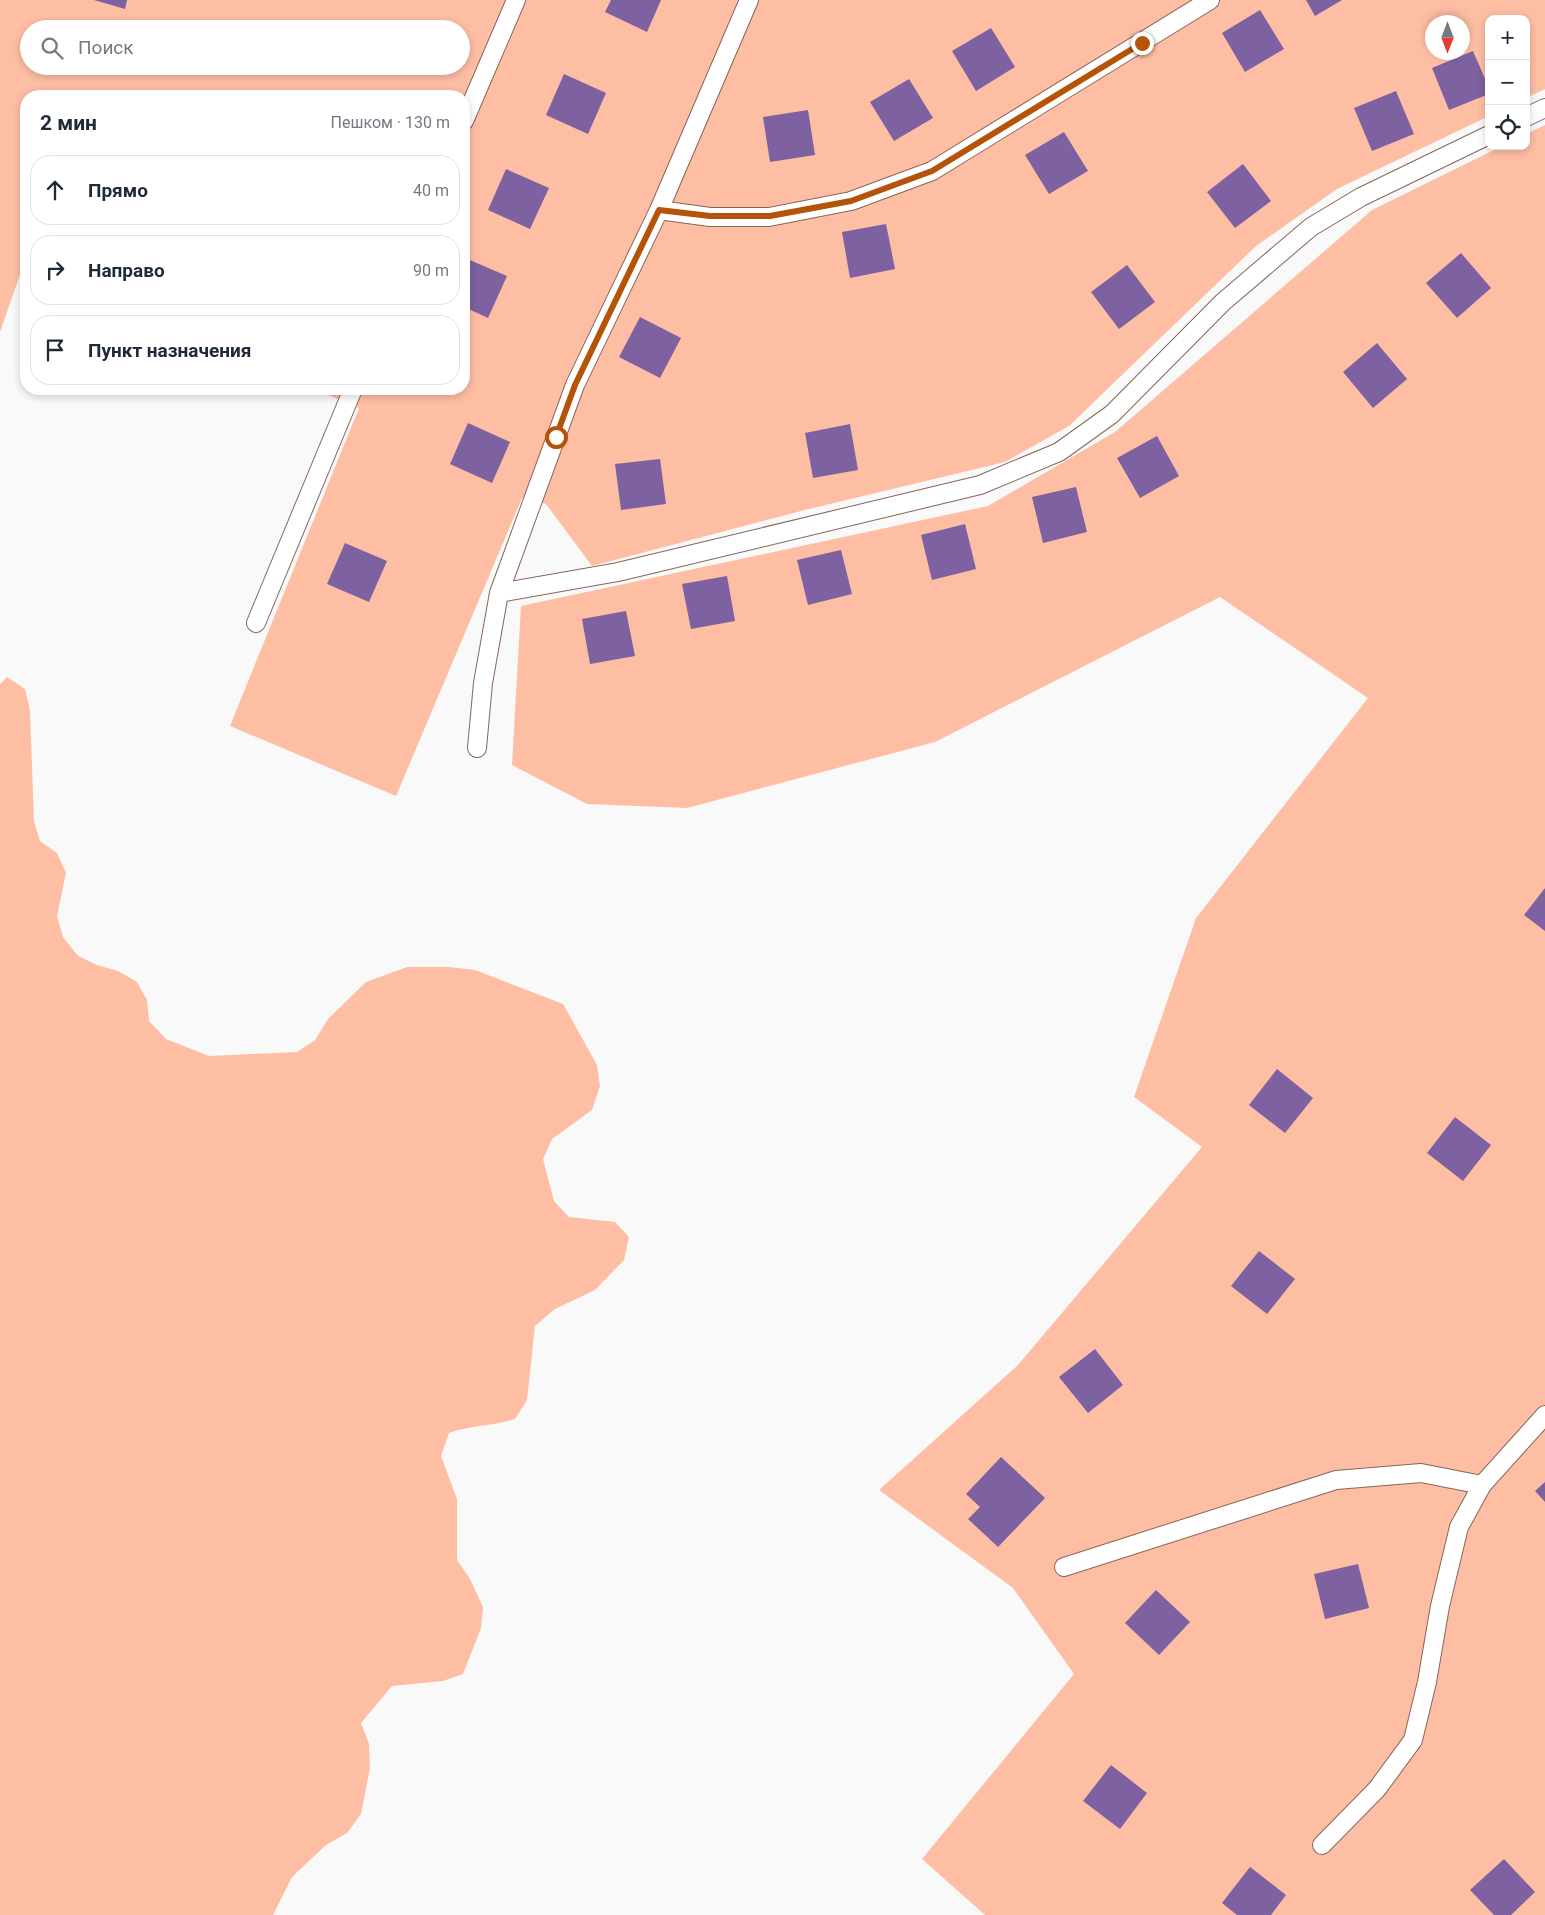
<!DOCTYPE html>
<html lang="ru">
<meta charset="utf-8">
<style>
body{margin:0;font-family:Roboto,sans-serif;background:#f6f6f7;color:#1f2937}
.controls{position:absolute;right:15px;top:15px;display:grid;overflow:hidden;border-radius:10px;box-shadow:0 2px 8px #0003}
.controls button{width:45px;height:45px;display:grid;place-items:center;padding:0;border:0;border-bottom:1px solid #e0e1e3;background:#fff;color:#1f2937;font:25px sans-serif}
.compass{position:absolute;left:1425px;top:15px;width:45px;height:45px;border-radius:50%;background:#fff;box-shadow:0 2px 8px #0003;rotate:180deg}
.stop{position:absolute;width:15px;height:15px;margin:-11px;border:4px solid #b45309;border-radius:50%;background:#fff}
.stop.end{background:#b45309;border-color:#fff;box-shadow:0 1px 5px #0008}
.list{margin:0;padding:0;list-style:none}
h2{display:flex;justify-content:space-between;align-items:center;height:65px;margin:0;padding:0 20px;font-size:21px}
h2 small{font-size:16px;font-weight:400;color:#747a83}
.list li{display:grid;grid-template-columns:32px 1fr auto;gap:15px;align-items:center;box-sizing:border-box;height:70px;margin:0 10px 10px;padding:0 10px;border:1px solid #e0e1e3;border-radius:20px}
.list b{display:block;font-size:19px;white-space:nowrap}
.list em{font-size:16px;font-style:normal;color:#747a83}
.icon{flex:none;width:28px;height:28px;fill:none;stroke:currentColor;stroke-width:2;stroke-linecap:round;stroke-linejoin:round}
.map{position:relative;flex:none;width:1545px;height:1915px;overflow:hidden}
.search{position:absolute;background:#fff;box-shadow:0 2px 8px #0003;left:20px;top:20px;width:450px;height:55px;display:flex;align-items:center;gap:12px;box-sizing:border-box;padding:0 18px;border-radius:28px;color:#747a83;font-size:19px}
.panel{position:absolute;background:#fff;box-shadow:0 2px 8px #0003;left:20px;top:90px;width:450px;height:305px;border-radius:20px}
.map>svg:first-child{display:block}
.green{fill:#febea4;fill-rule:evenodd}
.building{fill:#7d61a0}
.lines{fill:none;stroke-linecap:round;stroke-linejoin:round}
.lane-casing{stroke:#876658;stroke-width:20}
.lane{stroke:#fff;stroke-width:18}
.route{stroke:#b45309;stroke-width:6}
</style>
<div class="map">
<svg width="1545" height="1915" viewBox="0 0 1545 1915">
<rect width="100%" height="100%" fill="#f9f9f9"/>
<path class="green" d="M0 0H1545V89L1526 98V19H1489V116L1337 189 1256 246 1069 426 1005 462 805 510 592 566 546 504 522 498 396 796 230 726 359 408 314 389H464V96H26V270L22 269 0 332ZM1432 22H1462V52H1432ZM29 29H461V66H29Z
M1545 125V1915H985L922 1859 1074 1674 1013 1588 879 1490 1018 1365 1202 1147 1134 1097 1196 918 1368 698 1220 597 935 742 687 808 587 804 512 765 521 606 988 506 1115 432 1372 210 1502 146H1526V134Z
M7 677 25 689 30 710 34 821 40 841 57 853 66 873 57 916 63 937 78 956 97 965 118 971 137 982 147 1000 149 1021 166 1039 209 1056 297 1052 315 1040 328 1019 366 982 407 967H449L475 970 563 1004 597 1065 600 1086 592 1110 552 1139 543 1159 554 1201 569 1217 615 1222 629 1237 624 1260 595 1290 555 1309 535 1326 527 1400 515 1419C493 1426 471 1425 449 1433L441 1456 457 1499V1560L470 1579 483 1607 481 1628 463 1674 443 1681 392 1686 361 1723 369 1744 370 1768 361 1814 347 1833 326 1845 292 1877 273 1915H0V684Z"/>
<path class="building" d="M94 0H127L125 9Z
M611 0H661L647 32 605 12Z
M1306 0H1342L1315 16Z
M1260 10 1284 49 1245 72 1222 33Z
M991 28 1015 67 976 91 952 51Z
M1473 51 1489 88V94L1449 110 1432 68Z
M564 74 606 93 588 134 546 115Z
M909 79 933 118 894 141 870 102Z
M1396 91 1414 134 1372 151 1354 108Z
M808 110 815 155 770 162 763 117Z
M1064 132 1088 171 1049 194 1025 155Z
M1243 164 1271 201 1235 228 1207 192Z
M506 169 549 188 530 229 488 210Z
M886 224 895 269 850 278 842 232Z
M1461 253 1491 288 1457 318 1426 283Z
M465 258 507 276 488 318 464 307Z
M1127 265 1155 302 1119 329 1091 292Z
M640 317 681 338 660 378 619 357Z
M1377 343 1407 379 1373 408 1343 372Z
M468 423 510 442 492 483 450 464Z
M850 424 858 470 813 478 805 433Z
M1157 436 1179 476 1140 498 1117 458Z
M660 459 666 504 621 510 615 464Z
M1076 487 1087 532 1043 543 1032 497Z
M965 524 976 569 932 580 921 535Z
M345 543 387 561 369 602 327 584Z
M841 550 852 594 808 605 797 560Z
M727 576 735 621 691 629 682 584Z
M626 611 635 656 590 664 582 619Z
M1545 888V931L1524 915Z
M1277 1069 1313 1098 1285 1133 1249 1105Z
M1455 1117 1491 1145 1463 1181 1427 1153Z
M1259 1251 1295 1279 1267 1314 1231 1286Z
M1095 1349 1123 1385 1088 1413 1059 1377Z
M1001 1457 1045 1498 998 1547 968 1519 980 1507 966 1494Z
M1545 1482V1502L1535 1491Z
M1358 1564 1369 1608 1325 1619 1314 1574Z
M1156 1590 1190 1622 1159 1655 1125 1623Z
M1111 1765 1147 1793 1120 1829 1083 1801Z
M1504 1859 1535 1892 1511 1915H1494L1470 1890Z
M1250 1867 1286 1895 1271 1915H1237L1222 1903Z"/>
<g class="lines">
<defs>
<path id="lane" d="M1526 117 1545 108
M464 121 516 0
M659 210 710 217H769L851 201 932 171 1210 0
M499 593 618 572 980 485 1059 452 1112 414 1223 302 1311 227 1361 197 1489 135
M256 623 353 389
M477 748 483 683 499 593 575 385 659 210 749 0
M1064 1567 1336 1480 1421 1473 1482 1485
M1322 1845 1377 1789 1413 1740 1427 1682 1440 1606 1459 1527 1482 1485 1545 1415"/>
</defs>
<use href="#lane" class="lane-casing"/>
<use href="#lane" class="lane"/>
</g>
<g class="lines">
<path class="route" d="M556 437 575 385 659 210 710 216H770L851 201 932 171 1142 43"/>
</g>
</svg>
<div class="controls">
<button>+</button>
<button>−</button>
<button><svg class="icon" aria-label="locate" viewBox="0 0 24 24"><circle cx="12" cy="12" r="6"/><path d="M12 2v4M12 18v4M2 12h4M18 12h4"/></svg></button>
</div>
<svg class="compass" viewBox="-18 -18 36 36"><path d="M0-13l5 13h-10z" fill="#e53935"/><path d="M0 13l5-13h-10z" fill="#747a83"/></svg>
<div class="stop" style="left:556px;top:437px"></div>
<div class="stop end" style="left:1142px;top:43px"></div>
<div class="search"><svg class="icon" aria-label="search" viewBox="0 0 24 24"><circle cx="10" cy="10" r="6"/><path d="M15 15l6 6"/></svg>Поиск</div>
<section class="panel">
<h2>2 мин<small>Пешком · 130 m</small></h2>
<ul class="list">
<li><svg class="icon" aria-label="ahead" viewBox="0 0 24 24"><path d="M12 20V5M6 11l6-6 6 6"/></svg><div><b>Прямо</b></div><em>40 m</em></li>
<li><svg class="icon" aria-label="right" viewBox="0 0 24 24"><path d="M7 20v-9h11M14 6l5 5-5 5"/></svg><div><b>Направо</b></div><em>90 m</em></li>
<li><svg class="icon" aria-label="arrive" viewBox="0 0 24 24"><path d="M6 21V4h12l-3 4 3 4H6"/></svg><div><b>Пункт назначения</b></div></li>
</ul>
</section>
</div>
